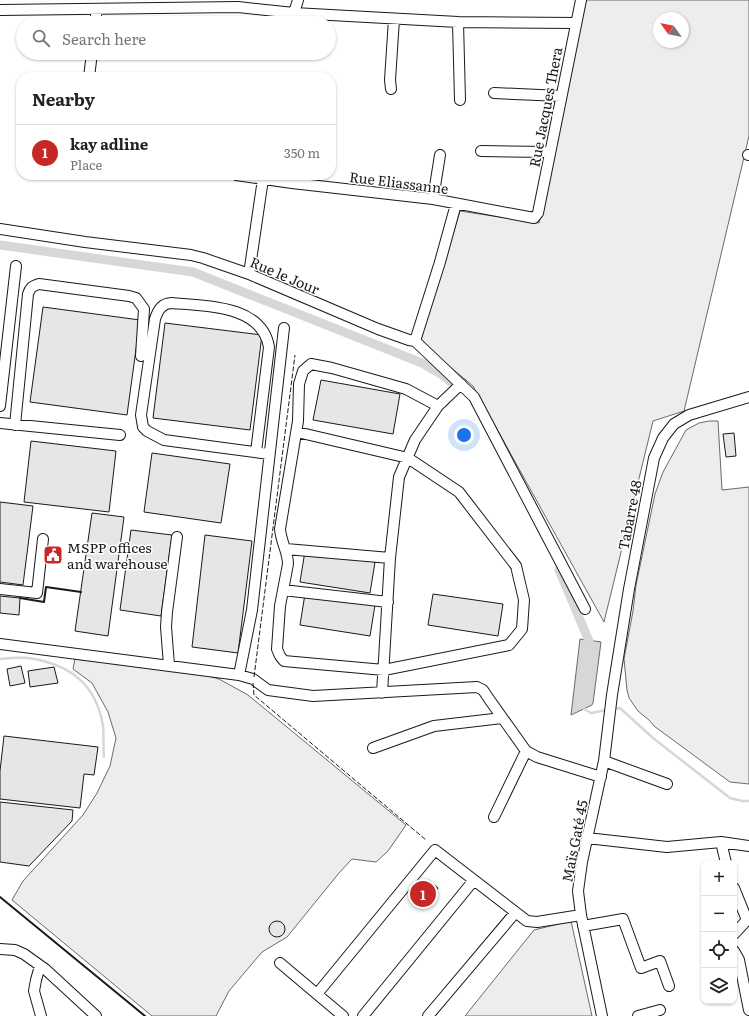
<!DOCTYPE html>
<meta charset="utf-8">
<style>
body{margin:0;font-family:Literata,serif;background:#f6f6f6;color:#222}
.controls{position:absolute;right:12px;bottom:12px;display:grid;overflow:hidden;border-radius:8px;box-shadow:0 1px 3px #0004}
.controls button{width:36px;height:36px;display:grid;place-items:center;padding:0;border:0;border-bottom:1px solid #e0e0e0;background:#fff;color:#222;font:20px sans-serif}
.compass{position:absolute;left:653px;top:12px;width:36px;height:36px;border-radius:50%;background:#fff;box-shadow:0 1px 3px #0004;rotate:303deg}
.you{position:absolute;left:464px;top:435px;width:14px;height:14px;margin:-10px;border:3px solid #fff;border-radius:50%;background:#1a73e8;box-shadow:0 0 0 6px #1a73e833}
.badge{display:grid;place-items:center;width:26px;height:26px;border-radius:50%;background:#c62828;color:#fff;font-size:13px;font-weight:700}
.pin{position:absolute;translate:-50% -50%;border:2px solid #fff;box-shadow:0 1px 4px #0006}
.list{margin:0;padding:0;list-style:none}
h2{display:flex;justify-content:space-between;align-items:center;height:52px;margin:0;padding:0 16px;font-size:17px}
h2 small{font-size:13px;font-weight:400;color:#767676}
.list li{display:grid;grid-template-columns:26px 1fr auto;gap:12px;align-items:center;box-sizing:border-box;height:56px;padding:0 16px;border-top:1px solid #e0e0e0}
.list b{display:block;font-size:15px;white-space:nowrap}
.list p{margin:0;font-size:13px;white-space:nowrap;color:#767676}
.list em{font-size:13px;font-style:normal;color:#767676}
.icon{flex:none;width:22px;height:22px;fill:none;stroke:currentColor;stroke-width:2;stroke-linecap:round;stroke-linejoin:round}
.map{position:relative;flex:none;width:749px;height:1016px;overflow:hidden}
.search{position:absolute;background:#fff;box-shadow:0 1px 3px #0004;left:16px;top:16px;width:320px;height:44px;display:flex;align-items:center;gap:10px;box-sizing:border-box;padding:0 14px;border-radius:22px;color:#767676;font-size:15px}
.panel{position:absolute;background:#fff;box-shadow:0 1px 3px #0004;left:16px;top:72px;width:320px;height:108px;border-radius:16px}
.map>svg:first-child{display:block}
.built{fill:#ededed;stroke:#6a6a6a;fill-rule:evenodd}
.water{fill:#d7d7d7;stroke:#6a6a6a}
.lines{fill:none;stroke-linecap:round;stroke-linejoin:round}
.stream{stroke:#d7d7d7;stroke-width:2.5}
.canal{stroke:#d7d7d7;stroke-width:9}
.building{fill:#e6e6e6;stroke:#1a1a1a}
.minor-casing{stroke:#1a1a1a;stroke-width:12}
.minor{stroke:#fff;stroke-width:10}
.fence{stroke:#1a1a1a;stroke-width:1;stroke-dasharray:5 2;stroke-linecap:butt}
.wall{stroke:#1a1a1a;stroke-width:2}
.labels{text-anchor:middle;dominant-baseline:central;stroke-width:3;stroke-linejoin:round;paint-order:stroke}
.street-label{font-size:14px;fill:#1a1a1a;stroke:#fff}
.poi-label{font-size:14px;fill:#1a1a1a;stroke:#fff;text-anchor:start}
</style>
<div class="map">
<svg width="749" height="1016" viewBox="0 0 749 1016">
<rect width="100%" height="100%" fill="#fff"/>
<path class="built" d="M584 0H749V136L684 411 653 421 604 622 473 386 420 342 460 211 539 223ZM659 18H683V42H659Z
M709 421H718L722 490 749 487V784L730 782 654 726 649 720 638 711 629 698 627 690 624 659 633 611 636 585 655 494 663 472 686 430 699 423Z
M75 659 198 673 219 679 248 695 406 825 388 851 376 862 352 859 339 873 287 937 262 952 229 991 216 1016H152L12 900 23 881 83 815 97 793 110 766 116 738 108 712 92 683 73 669Z
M571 921 592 1016H465L534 930Z"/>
<path class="water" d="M580 639 601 642 593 703 592 705 571 715Z"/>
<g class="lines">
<path class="stream" d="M0 659C9 658 19 657 28 658 69 664 96 683 103 726 104 736 103 747 104 757
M584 709 591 713 607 710
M614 709 620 708 653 738 730 798 742 801H749"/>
<path class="canal" d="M0 245 193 272 422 363 441 374 457 387
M559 570 589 641"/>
</g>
<path class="building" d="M43 307 140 320 127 415 30 402Z
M165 323 262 335 250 430 153 418Z
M321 380 400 394 393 434 313 420Z
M734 433 736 456 726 457 723 434Z
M31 441 116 451 109 512 24 502Z
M152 453 230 464 221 523 144 512Z
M0 502 33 506 23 585 0 582Z
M92 513 124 517 108 636 75 631Z
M131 530 172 535 161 616 120 610Z
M205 535 252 541 238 653 192 647Z
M305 551 375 562 370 593 300 582Z
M305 594 375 605 370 636 300 625Z
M433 594 503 604 498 636 428 625Z
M0 596 20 598 19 615 0 613Z
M21 666 25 683 10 686 7 669Z
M54 667 58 683 30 687 28 671Z
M4 736 98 747 94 775 84 774 80 808 0 799V771Z
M0 802 73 810 72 821 29 866 0 862Z
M423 880 426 882 428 880 438 888 423 907 411 898 414 895 411 893 417 885 422 889 423 887 420 884Z
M269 929a8 8 0 1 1 16 0a8 8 0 1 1-16 0Z"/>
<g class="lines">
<defs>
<path id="minor" d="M0 10 238 7 294 13 458 22 576 23
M294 13 298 0
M458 22 460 100
M95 23 97 9
M89 77 92 53
M391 89 390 80 394 19
M494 93 561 96
M481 151 550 152
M748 155H749
M236 175 292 183 433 199 534 218 538 213 581 0
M433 199 440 155
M0 229 85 242 191 255 203 258 249 274 378 329 409 340 415 341 440 262 456 204
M249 274 263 179
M415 341 474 397 585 609
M0 406 16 266
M0 423 120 435
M15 425 28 294C30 288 32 286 39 284L129 296 136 298 144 309 141 356
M297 432 408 458 459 492 516 566 524 600 522 629 509 645 384 670 284 661 280 656 277 649 280 606 288 564C288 552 281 542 280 529L298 421 299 384 303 371 311 364 332 368 406 389 438 406
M256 452 269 347C262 305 206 306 172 303 162 303 158 310 155 319L141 415 143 427 147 431 164 440 269 454
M286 549 390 558
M0 589 37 593 43 539
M283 590 388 602
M0 644 239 675 253 679 268 690 313 696 477 687 483 690 489 699 526 751 537 757 601 777
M169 665 166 627 167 612 177 537
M239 675 252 610 284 328
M382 693 390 558 399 477 415 440 438 406 461 384
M373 748 434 726 502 718
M604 761 667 784
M494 817 526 751
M587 838 667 847 721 842 749 846
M721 842 726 863
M734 888 747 920 734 934
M583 926 623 919 641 968 660 961 669 986
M0 949 15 950 24 954 45 969 96 1016
M734 951 739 960 749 1010
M280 963 343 1016
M40 966 36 980 34 991 41 1016
M317 994 435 850 527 921 537 922 581 915
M363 1016 474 880
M428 1016 515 913
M602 1016 581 915 578 891 582 862 604 761 612 695 629 589 654 458 663 438 674 424 689 415 749 397
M638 1016 660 1010"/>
</defs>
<use href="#minor" class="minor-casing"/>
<use href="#minor" class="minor"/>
<path class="fence" d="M254 677 295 355
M253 683 254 695 426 840"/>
<path class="wall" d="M20 598 44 602 46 587 81 592
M0 897 145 1016"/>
</g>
<defs>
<symbol id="civic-square" viewBox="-11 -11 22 22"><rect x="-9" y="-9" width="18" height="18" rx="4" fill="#c62828" stroke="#fff"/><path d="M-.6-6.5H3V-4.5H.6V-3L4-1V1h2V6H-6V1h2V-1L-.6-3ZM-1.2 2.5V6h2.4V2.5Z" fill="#fff"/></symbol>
</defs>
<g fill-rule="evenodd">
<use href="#civic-square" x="42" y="544" width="22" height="22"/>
</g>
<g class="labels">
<g class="street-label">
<text transform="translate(545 107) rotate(-79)">Rue Jacques Thera</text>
<text transform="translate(399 182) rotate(7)">Rue Eliassanne</text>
<text transform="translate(285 275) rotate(23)">Rue le Jour</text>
<text transform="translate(629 515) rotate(-79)">Tabarre 48</text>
<text transform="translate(574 841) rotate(-79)">Maïs Gaté 45</text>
</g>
<g class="poi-label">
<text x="67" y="547">MSPP offices<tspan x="67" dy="16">and warehouse</tspan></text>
</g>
</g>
</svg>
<div class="controls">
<button>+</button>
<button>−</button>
<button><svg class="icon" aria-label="locate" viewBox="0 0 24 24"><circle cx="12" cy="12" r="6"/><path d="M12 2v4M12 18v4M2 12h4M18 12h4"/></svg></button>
<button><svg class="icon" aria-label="layers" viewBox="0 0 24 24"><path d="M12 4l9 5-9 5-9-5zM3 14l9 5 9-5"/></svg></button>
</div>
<svg class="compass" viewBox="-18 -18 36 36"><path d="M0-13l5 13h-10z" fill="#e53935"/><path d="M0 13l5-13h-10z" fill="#767676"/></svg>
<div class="you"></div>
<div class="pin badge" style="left:423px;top:894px">1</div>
<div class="search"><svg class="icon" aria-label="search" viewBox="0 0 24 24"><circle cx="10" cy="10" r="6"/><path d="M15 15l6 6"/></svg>Search here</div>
<section class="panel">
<h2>Nearby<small></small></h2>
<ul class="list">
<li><span class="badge">1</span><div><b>kay adline</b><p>Place</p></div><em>350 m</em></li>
</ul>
</section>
</div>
